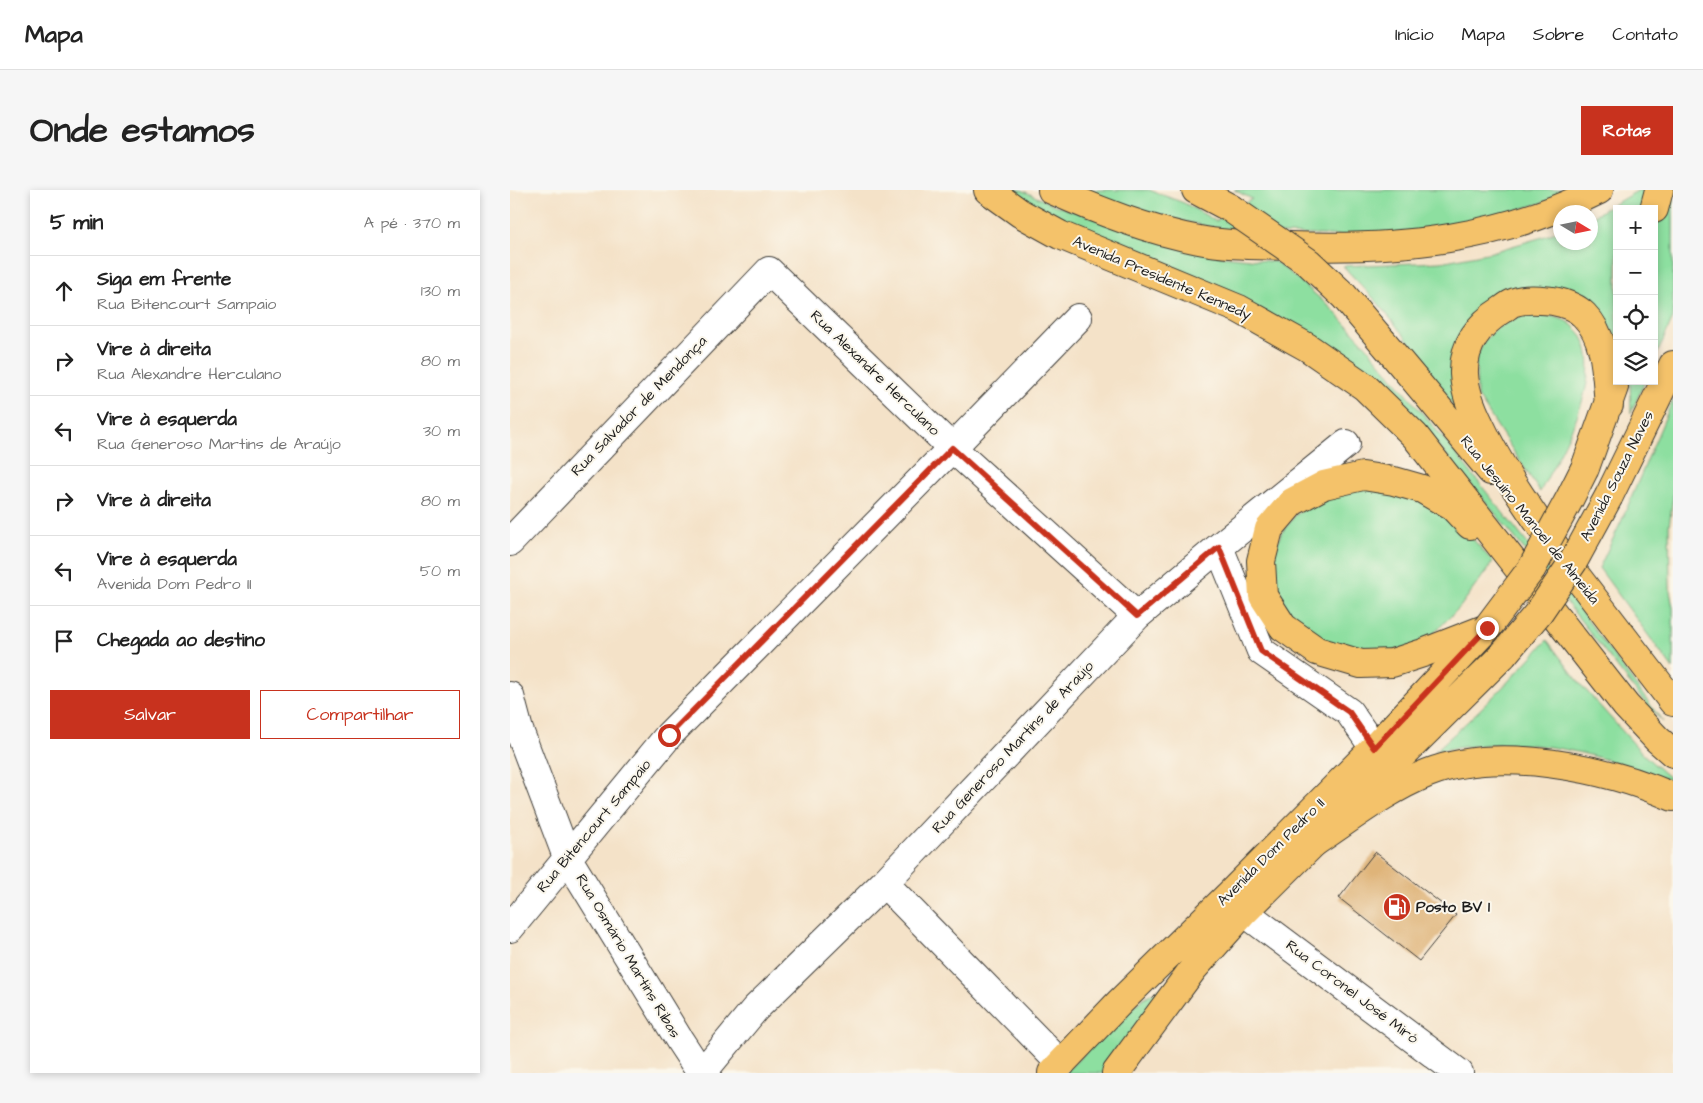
<!DOCTYPE html>
<html lang="pt">
<meta charset="utf-8">
<style>
body{margin:0;font-family:"Architects Daughter",sans-serif;background:#f6f6f6;color:#222}
.controls{position:absolute;right:15px;top:15px;display:grid;overflow:hidden;border-radius:0px;box-shadow:0 2px 8px #0003}
.controls button{width:45px;height:45px;display:grid;place-items:center;padding:0;border:0;border-bottom:1px solid #e0e0e0;background:#fff;color:#222;font:25px sans-serif}
.compass{position:absolute;left:1043px;top:15px;width:45px;height:45px;border-radius:50%;background:#fff;box-shadow:0 2px 8px #0003;rotate:100deg}
.stop{position:absolute;width:15px;height:15px;margin:-11px;border:4px solid #c8321e;border-radius:50%;background:#fff}
.stop.end{background:#c8321e;border-color:#fff;box-shadow:0 1px 5px #0008}
.list{margin:0;padding:0;list-style:none}
h2{display:flex;justify-content:space-between;align-items:center;height:65px;margin:0;padding:0 20px;font-size:21px}
h2 small{font-size:16px;font-weight:400;color:#767676}
.list li{display:grid;grid-template-columns:32px 1fr auto;gap:15px;align-items:center;box-sizing:border-box;height:70px;padding:0 20px;border-top:1px solid #e0e0e0}
.list b{display:block;font-size:19px;white-space:nowrap}
.list p{margin:0;font-size:16px;white-space:nowrap;color:#767676}
.list em{font-size:16px;font-style:normal;color:#767676}
.actions{display:flex;gap:10px;padding:15px 20px}
.actions a{flex:1;padding:11px 0;border:1px solid #c8321e;border-radius:0px;text-align:center;font-size:18px;color:#c8321e}
.actions .main{background:#c8321e;color:#fff}
.icon{flex:none;width:28px;height:28px;fill:none;stroke:currentColor;stroke-width:2;stroke-linecap:round;stroke-linejoin:round}
.map{position:relative;flex:none;width:1163px;height:883px;overflow:hidden;border-radius:0px}
header{display:flex;align-items:center;gap:30px;box-sizing:border-box;height:70px;padding:0 25px;background:#fff;border-bottom:1px solid #e0e0e0}
header strong{font-size:24px}
nav{display:flex;gap:28px;margin-inline-start:auto;font-size:18px}
.intro{display:flex;align-items:center;justify-content:space-between;box-sizing:border-box;height:120px;padding:0 30px}
h1{margin:0;font-size:35px}
.button{padding:12px 22px;border-radius:0px;background:#c8321e;color:#fff;font-size:18px;font-weight:700}
main{display:flex;gap:30px;padding:0 30px}
aside{flex:1;background:#fff;border-radius:0px;box-shadow:0 2px 8px #0003}
.map>svg:first-child{display:block}
.green{fill:#8ddfa0;stroke:#547e5e}
.building{fill:#dfb479}
.lines{fill:none;stroke-linecap:round;stroke-linejoin:round}
.minor-casing{stroke:#3c3a36;stroke-width:30}
.major-casing{stroke:#3c3a36;stroke-width:30}
.highway-casing{stroke:#3c3a36;stroke-width:30}
.minor{stroke:#fff;stroke-width:28}
.major{stroke:#f4c26a;stroke-width:28}
.highway{stroke:#f4c26a;stroke-width:28}
.major-bridge-casing{stroke:#3c3a36;stroke-width:30;stroke-linecap:butt}
.highway-bridge-casing{stroke:#3c3a36;stroke-width:30;stroke-linecap:butt}
.major-bridge{stroke:#f4c26a;stroke-width:28}
.highway-bridge{stroke:#f4c26a;stroke-width:28}
.route{stroke:#c8321e;stroke-width:6}
.labels{text-anchor:middle;dominant-baseline:central;stroke-width:4;stroke-linejoin:round;paint-order:stroke}
.street-label{font-size:15px;fill:#1c1c1c;stroke:#fbf7ec}
.poi-label{font-size:15px;font-weight:bold;fill:#1c1c1c;stroke:#fbf7ec;text-anchor:start}
</style>
<header>
<strong>Mapa</strong>
<nav><a>Início</a><a>Mapa</a><a>Sobre</a><a>Contato</a></nav>
</header>
<div class="intro"><h1>Onde estamos</h1><a class="button">Rotas</a></div>
<main>
<aside>
<h2>5 min<small>A pé · 370 m</small></h2>
<ul class="list">
<li><svg class="icon" aria-label="ahead" viewBox="0 0 24 24"><path d="M12 20V5M6 11l6-6 6 6"/></svg><div><b>Siga em frente</b><p>Rua Bitencourt Sampaio</p></div><em>130 m</em></li>
<li><svg class="icon" aria-label="right" viewBox="0 0 24 24"><path d="M7 20v-9h11M14 6l5 5-5 5"/></svg><div><b>Vire à direita</b><p>Rua Alexandre Herculano</p></div><em>80 m</em></li>
<li><svg class="icon" aria-label="left" viewBox="0 0 24 24"><path d="M17 20v-9H6M10 6l-5 5 5 5"/></svg><div><b>Vire à esquerda</b><p>Rua Generoso Martins de Araújo</p></div><em>30 m</em></li>
<li><svg class="icon" aria-label="right" viewBox="0 0 24 24"><path d="M7 20v-9h11M14 6l5 5-5 5"/></svg><div><b>Vire à direita</b></div><em>80 m</em></li>
<li><svg class="icon" aria-label="left" viewBox="0 0 24 24"><path d="M17 20v-9H6M10 6l-5 5 5 5"/></svg><div><b>Vire à esquerda</b><p>Avenida Dom Pedro II</p></div><em>50 m</em></li>
<li><svg class="icon" aria-label="arrive" viewBox="0 0 24 24"><path d="M6 21V4h12l-3 4 3 4H6"/></svg><div><b>Chegada ao destino</b></div></li>
</ul>
<div class="actions"><a class="main">Salvar</a><a>Compartilhar</a></div>
</aside>
<div class="map">
<svg width="1163" height="883" viewBox="0 0 1163 883">
<rect width="100%" height="100%" fill="#fbf7ec"/>
<filter id="ink" filterUnits="userSpaceOnUse"><feTurbulence type="fractalNoise" baseFrequency=".02" numOctaves="2"/><feDisplacementMap in="SourceGraphic" scale="10" xChannelSelector="R" yChannelSelector="G"/><feConvolveMatrix kernelMatrix="1 2 1 2 8 2 1 2 1" color-interpolation-filters="sRGB"/></filter>
<filter id="wash" filterUnits="userSpaceOnUse"><feTurbulence type="fractalNoise" baseFrequency=".0096" numOctaves="4" result="noise"/><feDisplacementMap in="SourceGraphic" scale="20" xChannelSelector="R" yChannelSelector="G"/><feGaussianBlur stdDeviation="1.12" result="paint"/><feColorMatrix in="noise" values="0 0 0 0 0 0 0 0 0 0 0 0 0 0 0 0 0 1.4 0 .05"/><feComposite in="paint" operator="in"/></filter>
<g filter="url(#wash)">
<rect width="100%" height="100%" fill="#f4e2c8"/>
<path class="green" d="M503 0H511L544 15 704 65 766 72 790 91 822 119 857 157 943 260 1064 412 1153 532 1136 514C1058 415 981 313 895 219L531 23 502 2Z
M573 0H639L674 13 706 31 742 9 724 0H1063L1032 13 947 36 857 46 728 43 664 29 607 13Z
M1129 0H1163V128L1144 171V19H1107V152C1098 131 1087 122 1069 108L963 126 962 244 900 153 868 113 833 76 931 72 982 62 1033 47 1050 40V52H1080L1081 27Z
M1026 124C1038 126 1053 127 1062 135 1107 173 1049 263 1030 302L967 205 966 168 974 151 987 138 1008 127Z
M1120 191H1135L1121 223Z
M1163 209V306L1159 336 1160 401 1163 418V479L1089 378 1111 332Z
M837 297 894 300 947 331 983 372 950 417 925 442 906 455 878 462 847 464 796 444 764 407 763 365 771 344 787 323Z
M1037 450 1072 496 1133 564 1163 591C1123 578 1082 563 1040 557 1001 551 963 555 925 561 965 526 1002 489 1037 450Z
M679 782 603 883H554L632 809Z"/>
<g id="blocks">
<path class="building" d="M865 662 946 725 909 771 829 708Z"/>
</g>
</g>
<g filter="url(#ink)">
<use href="#blocks" fill-opacity="0" stroke="#3c3a36" stroke-width="1"/>
<g class="lines">
<defs>
<path id="minor" d="M0 352 259 81 442 258 627 426
M709 357 751 461 839 522 864 558
M0 506 9 540 57 667 170 851 191 883
M374 693 551 874
M734 722 949 883
M0 738 159 545 442 258 568 128
M192 883 245 819 374 693 627 426 709 357 836 254"/>
<path id="major" d="M1099 306 1163 175
M542 883 610 812 720 704 864 558 977 438
M606 883 683 779 734 722 993 465"/>
<path id="highway" d="M478 0 510 23 550 45 729 119 797 157 855 197 905 246 1116 516 1147 549 1163 563
M542 0C589 21 637 40 689 50 718 56 749 55 779 56 888 60 990 50 1089 0
M686 0 720 18
M1144 19 1149 0
M873 152 981 281
M1075 278 1104 197
M960 335 943 317 912 299 884 291 853 286 814 295 782 312 759 339 751 371 753 406 773 437 807 461 851 474 882 473 913 463 977 438
M1045 358 1163 512
M1052 367C1023 324 992 282 970 235 962 219 955 203 954 184 953 155 969 134 992 120 996 117 1001 113 1005 112 1017 108 1032 110 1043 111 1054 113 1066 117 1074 125 1097 148 1096 184 1099 215
M802 654C840 629 876 600 918 583 988 555 1097 578 1163 607"/>
</defs>
<use href="#minor" class="minor-casing"/>
<use href="#major" class="major-casing"/>
<use href="#highway" class="highway-casing"/>
<use href="#minor" class="minor"/>
<use href="#major" class="major"/>
<use href="#highway" class="highway"/>
<defs>
<path id="major-bridge" d="M993 465 1029 422 1063 372 1099 306"/>
<path id="highway-bridge" d="M720 18 798 72 834 106 873 152
M977 438 1022 378 1060 308 1075 278"/>
</defs>
<use href="#major-bridge" class="major-bridge-casing"/>
<use href="#highway-bridge" class="highway-bridge-casing"/>
<use href="#major-bridge" class="major-bridge"/>
<use href="#highway-bridge" class="highway-bridge"/>
</g>
</g>
<g class="lines" filter="url(#ink)">
<path class="route" d="M159 545 442 258 627 426 709 357 751 461 839 522 864 558 977 438"/>
</g>
<defs>
<symbol id="fuel-disc" viewBox="-11 -11 22 22"><circle r="9.5" fill="#c8321e" stroke="#fbf7ec"/><path d="M-5.5-6h7V0h2V4h1.3V-2.5L3-4.5l.8-.8L6-3V5H2.5V1h-1V6h-7ZM-4.2-4.7v3.2H.2V-4.7Z" fill="#fff"/></symbol>
</defs>
<g fill-rule="evenodd">
<use href="#fuel-disc" x="871" y="701" width="32" height="32"/>
</g>
<g class="labels">
<g class="street-label">
<text transform="translate(652 88) rotate(23)">Avenida Presidente Kennedy</text>
<text transform="translate(365 183) rotate(44)">Rua Alexandre Herculano</text>
<text transform="translate(129 216) rotate(-46)">Rua Salvador de Mendonça</text>
<text transform="translate(1107 286) rotate(-63)">Avenida Souza Naves</text>
<text transform="translate(1020 330) rotate(51)">Rua Jesuíno Manoel de Almeida</text>
<text transform="translate(503 557) rotate(-47)">Rua Generoso Martins de Araújo</text>
<text transform="translate(84 636) rotate(-50)">Rua Bitencourt Sampaio</text>
<text transform="translate(761 662) rotate(-45)">Avenida Dom Pedro II</text>
<text transform="translate(118 766) rotate(59)">Rua Osmário Martins Ribas</text>
<text transform="translate(842 802) rotate(37)">Rua Coronel José Miró</text>
</g>
<g class="poi-label">
<text x="906" y="717">Posto BV 1</text>
</g>
</g>
</svg>
<div class="controls">
<button>+</button>
<button>−</button>
<button><svg class="icon" aria-label="locate" viewBox="0 0 24 24"><circle cx="12" cy="12" r="6"/><path d="M12 2v4M12 18v4M2 12h4M18 12h4"/></svg></button>
<button><svg class="icon" aria-label="layers" viewBox="0 0 24 24"><path d="M12 4l9 5-9 5-9-5zM3 14l9 5 9-5"/></svg></button>
</div>
<svg class="compass" viewBox="-18 -18 36 36"><path d="M0-13l5 13h-10z" fill="#e53935"/><path d="M0 13l5-13h-10z" fill="#767676"/></svg>
<div class="stop" style="left:159px;top:545px"></div>
<div class="stop end" style="left:977px;top:438px"></div>
</div>
</main>
